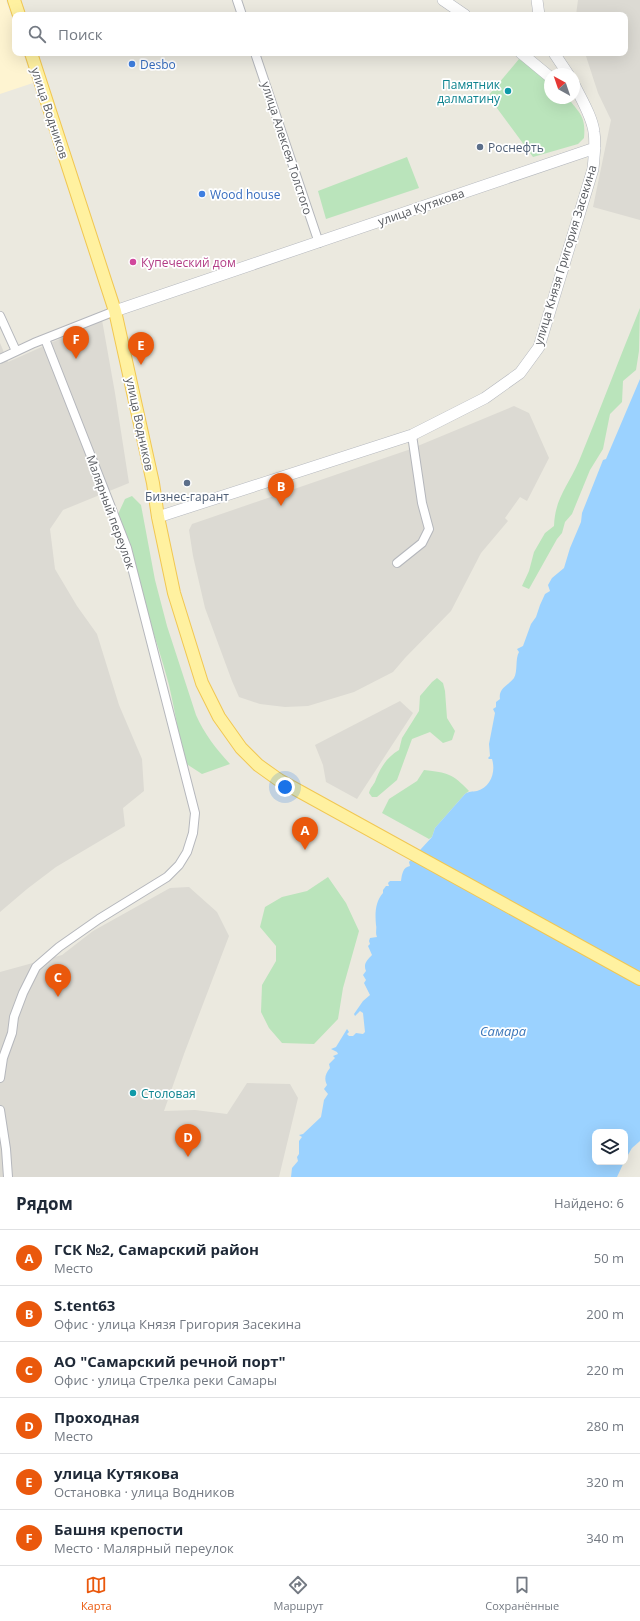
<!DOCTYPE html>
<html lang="ru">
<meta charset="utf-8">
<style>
body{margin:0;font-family:"Open Sans",sans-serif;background:#f6f6f7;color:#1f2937}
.controls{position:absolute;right:12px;bottom:12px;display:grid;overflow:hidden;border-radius:8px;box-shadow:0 4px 16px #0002}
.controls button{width:36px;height:36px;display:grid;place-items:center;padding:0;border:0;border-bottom:1px solid #e0e1e3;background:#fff;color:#1f2937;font:20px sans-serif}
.compass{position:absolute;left:544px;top:68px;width:36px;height:36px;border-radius:50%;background:#fff;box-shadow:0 4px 16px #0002;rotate:320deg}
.you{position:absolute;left:285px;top:787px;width:14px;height:14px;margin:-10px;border:3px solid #fff;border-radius:50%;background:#1a73e8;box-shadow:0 0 0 6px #1a73e833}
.badge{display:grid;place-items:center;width:26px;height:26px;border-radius:50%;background:#ea580c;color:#fff;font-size:13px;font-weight:700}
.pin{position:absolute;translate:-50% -33px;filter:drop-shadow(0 1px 2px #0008)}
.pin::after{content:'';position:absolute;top:21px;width:14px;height:12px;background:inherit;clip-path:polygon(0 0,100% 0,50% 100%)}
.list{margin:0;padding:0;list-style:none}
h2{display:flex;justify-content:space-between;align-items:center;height:52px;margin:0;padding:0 16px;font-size:17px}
h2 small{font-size:13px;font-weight:400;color:#747a83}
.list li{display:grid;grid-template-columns:26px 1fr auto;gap:12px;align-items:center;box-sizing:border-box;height:56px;padding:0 16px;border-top:1px solid #e0e1e3}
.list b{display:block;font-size:15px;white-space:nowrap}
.list p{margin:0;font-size:13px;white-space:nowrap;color:#747a83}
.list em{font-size:13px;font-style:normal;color:#747a83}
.icon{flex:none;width:22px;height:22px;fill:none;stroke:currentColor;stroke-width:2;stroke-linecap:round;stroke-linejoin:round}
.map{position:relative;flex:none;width:640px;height:1177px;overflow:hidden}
.search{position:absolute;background:#fff;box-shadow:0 4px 16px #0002;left:12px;right:12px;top:12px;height:44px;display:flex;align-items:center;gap:10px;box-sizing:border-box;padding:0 14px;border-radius:8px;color:#747a83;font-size:15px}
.sheet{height:388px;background:#fff}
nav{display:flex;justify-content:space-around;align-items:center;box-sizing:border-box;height:56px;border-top:1px solid #e0e1e3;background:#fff;font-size:11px;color:#747a83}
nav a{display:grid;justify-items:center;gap:2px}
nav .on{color:#ea580c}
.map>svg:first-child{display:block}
.commercial{fill:#fef4d1}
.industrial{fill:#dcdad3}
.green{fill:#bae4bb}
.water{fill:#9bd2ff}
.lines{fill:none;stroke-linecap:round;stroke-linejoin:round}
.minor-casing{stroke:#b5b7bc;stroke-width:10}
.secondary-casing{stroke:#b5b8be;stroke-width:12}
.primary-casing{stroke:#f1c752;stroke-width:14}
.minor{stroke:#fff;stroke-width:8}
.secondary{stroke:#fff;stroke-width:11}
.primary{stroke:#fff1a0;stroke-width:12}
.shop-dot{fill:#3f7fe0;stroke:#fff;stroke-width:1.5}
.culture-dot{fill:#0f9aa8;stroke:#fff;stroke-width:1.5}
.service-dot{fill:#5c6f8a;stroke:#fff;stroke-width:1.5}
.hotel-dot{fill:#d1479c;stroke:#fff;stroke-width:1.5}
.labels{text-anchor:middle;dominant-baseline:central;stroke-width:3.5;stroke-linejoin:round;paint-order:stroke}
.shop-label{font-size:12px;fill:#366cbe;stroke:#fff;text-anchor:start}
.culture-label{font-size:12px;fill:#0d838f;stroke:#fff;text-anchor:end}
.street-label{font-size:12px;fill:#585b60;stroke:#fff}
.service-label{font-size:12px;fill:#4e5e75;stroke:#fff;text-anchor:start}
.hotel-label{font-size:12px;fill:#b23c85;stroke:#fff;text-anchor:start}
.water-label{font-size:13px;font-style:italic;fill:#3c77b9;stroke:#fff}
</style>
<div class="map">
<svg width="640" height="1177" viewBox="0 0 640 1177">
<rect width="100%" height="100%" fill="#ebe9df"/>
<path class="commercial" d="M0 0H6L15 27V53H23L33 83 0 94Z"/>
<path class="industrial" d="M578 0H640V220L593 207 611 120 598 93 585 53H625V15H576Z
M102 320 115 393 129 483 63 510 50 529 55 569 77 606 97 634 119 705 142 759 144 791 123 808 125 826 56 867 27 889 0 912V343L8 362Z
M514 406 529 413 549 458 527 501 520 497 505 518 508 521 481 553 451 611 405 658 393 672 354 692 308 706 285 707 260 704 239 697 232 681 205 608 193 556 189 530 192 524 408 450Z
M400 701 413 713 357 799 326 782 323 765 315 745Z
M189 887 217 912 229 936 184 1054 164 1111 195 1110 227 1114 247 1083 290 1084 298 1098 279 1177H0V972L62 955 93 931 170 888Z"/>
<path class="green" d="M519 59 550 80V98H568C580 114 586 116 584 138L578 144 533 157 488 96Z
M407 157 419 188 326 219 318 191Z
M640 308 639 351 636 370 623 381 622 402 610 414 603 449 590 470 572 514 565 522 562 533 557 539 529 589 522 586 529 571 534 552 545 533 554 526C555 498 568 486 579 461 600 410 619 359 640 308Z
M132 496 141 505 155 580 167 626 196 715C204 733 216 749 230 764L202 774 185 763C179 737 175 711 169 685 155 632 135 580 118 527L119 512 125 499Z
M437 678 443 683 445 691 447 718 455 731 452 740 443 743 430 732 412 739 397 780 377 797H372L369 793C370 787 375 784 376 779 381 767 387 757 399 750L402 738 419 711 420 696 432 682Z
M424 770C448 773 452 773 469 791L465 794 435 828 432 837 429 839 382 813 389 799 417 781Z
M328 877 346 903 359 931 343 988 338 1019 314 1044 282 1043 269 1028 261 1012 262 985 276 961V946L260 927 265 907 282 897 307 891Z"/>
<path class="water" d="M640 379V1141L632 1148 625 1160V1132H595V1162H624L617 1177H291L292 1168 298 1161 297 1157 299 1154V1141L302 1137 299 1135 303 1134 321 1117 324 1100 328 1094 324 1089 327 1085C324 1079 325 1074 330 1068L329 1064 335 1058 333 1056 338 1054 337 1052 331 1049 336 1047 347 1029 349 1032 347 1034 349 1036H353L356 1033 363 1034 365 1032 363 1013 360 1011 355 1016 354 1014 363 1001 370 995 364 983 366 980 363 975 366 971C363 964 367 960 372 955L368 946 370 944 369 941 370 938 377 937C375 933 377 929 376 925 375 914 375 902 383 893V890L386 886H389L388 883 390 881H401C402 874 403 867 410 866L409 862 432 837 435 828 465 794C469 791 472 792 477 791 491 787 496 772 492 759H489L488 758 490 756 489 744 495 713 493 709 496 707V702L500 699C498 688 509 685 514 678 518 671 515 659 519 652L517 649 523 646 531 624 536 617 540 605 545 594 550 591 548 585 552 578 564 568 570 548 581 522 582 513 603 460 606 459Z"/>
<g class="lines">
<defs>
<path id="minor" d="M237 0 242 15
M255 53 319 243
M0 316 16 351
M0 359 34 343 115 311
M397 563 422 543 429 529 422 503 412 435
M0 1078 3 1058 12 1033 14 1017 23 993 36 967 59 947 99 919 167 877 179 865 187 852 193 833 195 813 127 548 45 339
M0 1110 6 1149 8 1177"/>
<path id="secondary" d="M443 0 465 15
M537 0 539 15
M521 53 550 77
M554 53 568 74
M115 311 595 148
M158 517 412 435 485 398 520 373 539 347 593 169C594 157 596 145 594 132 592 116 581 99 574 84"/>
<path id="primary" d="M14 0 19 15
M31 53 115 311 153 483 158 517 174 593 202 683 219 717 241 748 258 765 279 780 640 979"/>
</defs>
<use href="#minor" class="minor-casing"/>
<use href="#secondary" class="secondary-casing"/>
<use href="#primary" class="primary-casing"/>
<use href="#minor" class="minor"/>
<use href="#secondary" class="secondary"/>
<use href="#primary" class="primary"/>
</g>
<g class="shop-dot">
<circle cx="132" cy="64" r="4"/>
<circle cx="202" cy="194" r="4"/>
</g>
<g class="culture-dot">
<circle cx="508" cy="91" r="4"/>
<circle cx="133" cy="1093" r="4"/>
</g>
<g class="service-dot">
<circle cx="480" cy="147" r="4"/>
<circle cx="187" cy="483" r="4"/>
</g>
<circle class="hotel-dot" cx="133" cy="262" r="4"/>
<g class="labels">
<g class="shop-label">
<text x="140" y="64">Desbo</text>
<text x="210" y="194">Wood house</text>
</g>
<g class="culture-label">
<text x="500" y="84">Памятник<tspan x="500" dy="14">далматину</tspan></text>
<text x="141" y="1093" text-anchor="start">Столовая</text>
</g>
<g class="street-label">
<text transform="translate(50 113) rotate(72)">улица Водников</text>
<text transform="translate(287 148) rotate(72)">улица Алексея Толстого</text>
<text transform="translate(421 207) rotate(-19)">улица Кутякова</text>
<text transform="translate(565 255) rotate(-73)">улица Князя Григория Засекина</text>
<text transform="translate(140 424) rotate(78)">улица Водников</text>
<text transform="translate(111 512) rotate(70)">Малярный переулок</text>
</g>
<g class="service-label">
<text x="488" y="147">Роснефть</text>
<text x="187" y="496" text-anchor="middle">Бизнес-гарант</text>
</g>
<g class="hotel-label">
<text x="141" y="262">Купеческий дом</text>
</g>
<g class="water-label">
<text x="503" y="1031">Самара</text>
</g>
</g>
</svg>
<div class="controls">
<button><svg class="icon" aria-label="layers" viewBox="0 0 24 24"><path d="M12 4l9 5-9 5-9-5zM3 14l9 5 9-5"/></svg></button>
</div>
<svg class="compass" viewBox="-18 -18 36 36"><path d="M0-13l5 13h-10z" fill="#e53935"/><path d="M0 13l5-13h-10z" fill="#747a83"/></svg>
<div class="you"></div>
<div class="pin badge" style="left:305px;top:850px">A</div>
<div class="pin badge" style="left:281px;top:506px">B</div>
<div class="pin badge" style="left:58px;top:997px">C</div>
<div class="pin badge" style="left:188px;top:1157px">D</div>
<div class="pin badge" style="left:141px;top:365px">E</div>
<div class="pin badge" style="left:76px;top:359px">F</div>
<div class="search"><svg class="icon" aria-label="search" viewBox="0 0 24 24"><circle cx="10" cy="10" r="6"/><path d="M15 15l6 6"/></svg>Поиск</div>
</div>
<section class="sheet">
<h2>Рядом<small>Найдено: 6</small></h2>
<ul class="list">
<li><span class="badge">A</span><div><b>ГСК №2, Самарский район</b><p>Место</p></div><em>50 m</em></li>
<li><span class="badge">B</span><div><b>S.tent63</b><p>Офис · улица Князя Григория Засекина</p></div><em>200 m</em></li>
<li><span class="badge">C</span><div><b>АО &quot;Самарский речной порт&quot;</b><p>Офис · улица Стрелка реки Самары</p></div><em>220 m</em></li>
<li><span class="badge">D</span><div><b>Проходная</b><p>Место</p></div><em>280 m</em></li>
<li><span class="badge">E</span><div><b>улица Кутякова</b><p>Остановка · улица Водников</p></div><em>320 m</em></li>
<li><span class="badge">F</span><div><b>Башня крепости</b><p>Место · Малярный переулок</p></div><em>340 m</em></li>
</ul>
</section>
<nav>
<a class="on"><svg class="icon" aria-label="map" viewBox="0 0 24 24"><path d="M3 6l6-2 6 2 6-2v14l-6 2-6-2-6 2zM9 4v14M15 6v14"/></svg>Карта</a>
<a><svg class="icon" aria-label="directions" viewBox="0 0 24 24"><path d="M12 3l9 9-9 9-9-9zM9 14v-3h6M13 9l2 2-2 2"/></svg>Маршрут</a>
<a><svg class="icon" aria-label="saved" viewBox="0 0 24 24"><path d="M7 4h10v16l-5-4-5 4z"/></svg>Сохранённые</a>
</nav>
